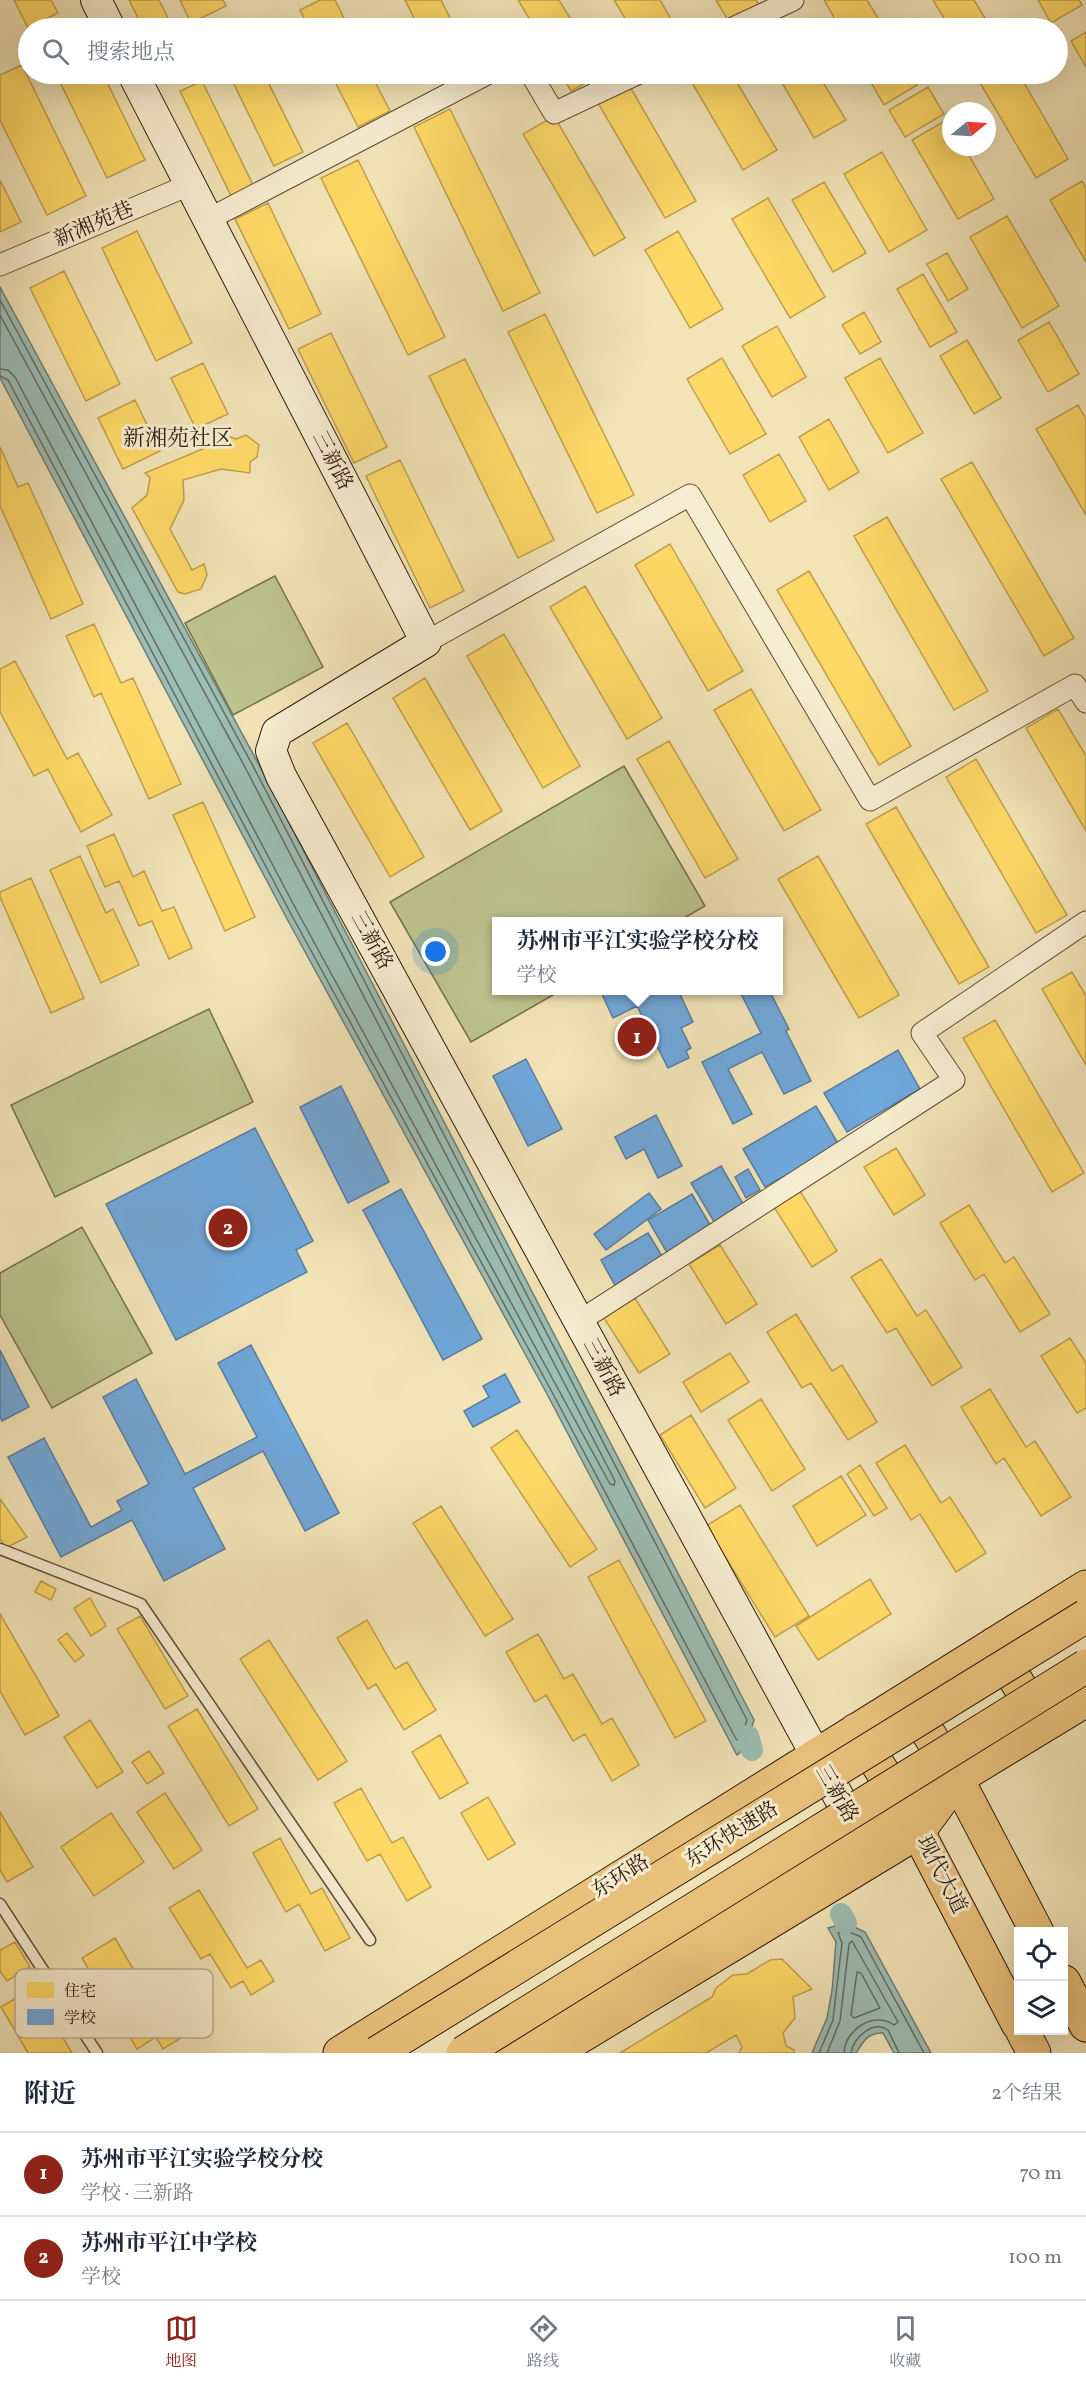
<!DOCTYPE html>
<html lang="zh">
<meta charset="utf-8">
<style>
body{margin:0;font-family:Vollkorn,"Noto Serif SC",serif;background:#f2f2f3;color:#1f2937}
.controls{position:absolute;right:18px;bottom:18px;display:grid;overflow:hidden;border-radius:0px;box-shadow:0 6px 24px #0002}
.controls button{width:54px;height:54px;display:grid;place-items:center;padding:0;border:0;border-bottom:2px solid #e0e1e3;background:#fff;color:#1f2937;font:30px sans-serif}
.compass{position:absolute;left:942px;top:102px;width:54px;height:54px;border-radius:50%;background:#fff;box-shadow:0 6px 24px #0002;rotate:72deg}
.you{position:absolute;left:436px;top:952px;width:21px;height:21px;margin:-15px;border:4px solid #fff;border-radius:50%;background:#1a73e8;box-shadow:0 0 0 9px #1a73e833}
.badge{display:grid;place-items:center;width:39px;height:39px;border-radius:50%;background:#8f2418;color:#fff;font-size:20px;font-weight:700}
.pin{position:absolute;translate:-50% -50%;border:3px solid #fff;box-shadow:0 2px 6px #0006}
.popup{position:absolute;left:492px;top:917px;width:291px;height:78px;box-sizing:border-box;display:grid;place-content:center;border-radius:0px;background:#fff;filter:drop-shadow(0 2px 4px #0005);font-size:20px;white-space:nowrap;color:#747a83}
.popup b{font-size:22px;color:#1f2937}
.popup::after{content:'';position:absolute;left:50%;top:100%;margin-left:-12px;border:12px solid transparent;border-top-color:#fff}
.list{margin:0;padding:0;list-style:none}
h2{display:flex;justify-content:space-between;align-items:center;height:78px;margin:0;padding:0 24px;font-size:26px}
h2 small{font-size:20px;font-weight:400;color:#747a83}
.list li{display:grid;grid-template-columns:39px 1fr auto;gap:18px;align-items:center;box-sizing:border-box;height:84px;padding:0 24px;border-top:2px solid #e0e1e3}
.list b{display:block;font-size:22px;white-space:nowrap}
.list p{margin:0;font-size:20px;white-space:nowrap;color:#747a83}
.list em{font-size:20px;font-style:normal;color:#747a83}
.icon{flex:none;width:33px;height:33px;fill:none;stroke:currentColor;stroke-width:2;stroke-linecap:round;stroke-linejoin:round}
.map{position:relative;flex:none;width:1086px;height:2053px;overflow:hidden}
.search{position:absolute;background:#fff;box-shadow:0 6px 24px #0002;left:18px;right:18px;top:18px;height:66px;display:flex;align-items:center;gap:15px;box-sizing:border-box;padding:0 21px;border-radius:33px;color:#747a83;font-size:22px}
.sheet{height:246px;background:#fff}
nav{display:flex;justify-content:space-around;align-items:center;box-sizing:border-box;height:84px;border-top:2px solid #e0e1e3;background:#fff;font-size:16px;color:#747a83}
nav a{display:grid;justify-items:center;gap:3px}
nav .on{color:#8f2418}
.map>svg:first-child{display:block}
.green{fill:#bdc48d;stroke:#746f4e;stroke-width:1.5}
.water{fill:#9cbeb5;stroke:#6f7c72;stroke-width:1.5}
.homes{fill:#ffd966;stroke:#c0a04c;stroke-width:1.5}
.schools{fill:#6fa8dc;stroke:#5b7d9e;stroke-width:1.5}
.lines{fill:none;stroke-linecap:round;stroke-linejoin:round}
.shore{stroke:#646c62;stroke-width:1.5}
.canal{stroke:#9cbeb5;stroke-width:22}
.lane-casing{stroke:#5e4c38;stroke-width:13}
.street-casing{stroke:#5e4c38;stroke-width:23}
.secondary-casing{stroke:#2c1a0e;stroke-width:32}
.primary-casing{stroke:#2c1a0e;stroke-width:35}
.highway-casing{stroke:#2c1a0e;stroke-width:35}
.lane{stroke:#f7edd0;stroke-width:10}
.street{stroke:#f7edd0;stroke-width:21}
.secondary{stroke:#f7edd0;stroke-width:30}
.primary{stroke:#e9c27c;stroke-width:33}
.highway{stroke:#e9c27c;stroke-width:33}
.highway-bridge-casing{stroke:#2c1a0e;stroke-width:35;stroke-linecap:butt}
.highway-bridge{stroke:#e9c27c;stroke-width:33}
.labels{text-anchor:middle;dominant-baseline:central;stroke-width:6;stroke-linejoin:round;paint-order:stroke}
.street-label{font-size:21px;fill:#2c1a0e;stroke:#f7edd0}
.neighbourhood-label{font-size:22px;fill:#2c1a0e;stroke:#f7edd0}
.key{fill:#f7edd0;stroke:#baae96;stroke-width:1.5}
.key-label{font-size:16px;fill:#2c1a0e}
</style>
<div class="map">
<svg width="1086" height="2053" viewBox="0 0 1086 2053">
<rect width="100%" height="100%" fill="#f2e4b7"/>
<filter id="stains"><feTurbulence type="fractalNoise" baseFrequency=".00333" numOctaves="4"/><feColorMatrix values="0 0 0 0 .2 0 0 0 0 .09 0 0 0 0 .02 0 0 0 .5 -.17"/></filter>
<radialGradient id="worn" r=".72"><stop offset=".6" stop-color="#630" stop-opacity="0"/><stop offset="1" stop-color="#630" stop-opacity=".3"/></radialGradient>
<path class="green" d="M275 576 323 667 233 715 185 623Z
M624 766 705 906 679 921 496 922V990L560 991 471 1042 390 902Z
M209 1009 253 1102 55 1197 11 1105Z
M82 1227 152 1353 52 1408 0 1315V1273Z"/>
<path class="water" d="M0 287 258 763 754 1720 745 1748 737 1755 547 1394 286 917 0 378Z
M846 1923 865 1932 931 2053H894L883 2033C868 2032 863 2042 856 2053H812L827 2018 832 1991 836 1942 828 1928Z"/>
<path class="homes" d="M14 0H51L58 13 28 28Z
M129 0H159L173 28H143Z
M180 0H223L226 6 191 23Z
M320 0H335L349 28H309L300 10Z
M405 0H441L455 28H419Z
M518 0H559L576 28H535Z
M614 0H660L676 28H631Z
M716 0H756L762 10 732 27Z
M824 0H867L884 28H840Z
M933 0H974L991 28H950Z
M1038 0H1079L1082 5 1051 23Z
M787 19 792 28H771Z
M1086 32V67L1071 41Z
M22 65 86 196 47 215 0 120V75Z
M56 74H103L145 160 107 178Z
M229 74H264L303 152 274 166Z
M331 74H371L390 111 358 127Z
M440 74H464L445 83Z
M561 74H602L571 91Z
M687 74H732L777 150 743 170Z
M777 74H818L846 120 814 138Z
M866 74H910L917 85 884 105Z
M992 74H1019L1068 159 1036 178 979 81Z
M202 81 257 193 235 204 180 91Z
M629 85 696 201 665 218 598 103Z
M928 87 944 114 905 137 889 110Z
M450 109 540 293 503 311 414 127Z
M554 116 625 238 594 256 523 134Z
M948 119 951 125V147H964L994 199 958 219 912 140Z
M882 152 927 230 889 252 844 174Z
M358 160 445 337 408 355 321 178Z
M0 180 21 222 0 232Z
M1082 181 1086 188V262L1050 200Z
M824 182 866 253 833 272 792 200Z
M768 198 825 297 790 318 732 219Z
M268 203 321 314 289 329 235 219Z
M1007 216 1059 306 1022 328 970 237Z
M137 231 192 343 156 361 102 248Z
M678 231 723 309 690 328 645 250Z
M947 253 968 289 948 301 927 264Z
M64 271 120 384 86 401 30 288Z
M923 274 957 332 930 347 897 289Z
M864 312 881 342 860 354 842 325Z
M545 314 634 495 597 513 508 332Z
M1049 322 1079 374 1048 392 1018 340Z
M777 326 806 377 772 397 742 346Z
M331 333 387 447 354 463 298 349Z
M967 340 1001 398 974 414 940 356Z
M722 358 766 434 730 454 687 379Z
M880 358 923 433 888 453 845 378Z
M465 359 554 540 518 558 429 376Z
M203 363 228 414 196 429 171 378Z
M135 400 160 451 123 469 98 418Z
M1078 405 1086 419V515L1036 429Z
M829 419 859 472 829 490 799 437Z
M246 435 259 445 257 457 250 462V473L221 469 183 480 184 500 170 529 192 570 204 564 207 575 201 589 185 594 178 592 132 508 147 495 150 478 145 473 231 437 236 439Z
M0 447 18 487 28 483 83 604 51 619 0 506Z
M779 454 806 501 770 522 743 475Z
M400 460 464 591 430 608 366 476Z
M972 462 1074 638 1044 656 941 479Z
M887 517 988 691 954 710 854 536Z
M670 544 743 671 708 691 635 565Z
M809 571 911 746 879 765 777 590Z
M585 586 662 718 627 739 550 607Z
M94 624 121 683 133 678 181 784 149 799 101 693 94 697 66 636Z
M504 634 580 766 543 788 467 656Z
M15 661 67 759 78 753 112 815 81 832 48 769 34 776 0 712V669Z
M425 678 502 811 470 830 393 698Z
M751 689 821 810 784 831 714 710Z
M1058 709 1086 756V831L1026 728Z
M347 723 424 857 390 877 313 743Z
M669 741 738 859 705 878 637 759Z
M976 759 1067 915 1036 933 946 777Z
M203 802 255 917 225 931 173 815Z
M896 807 989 967 959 984 866 824Z
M114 834 133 877 144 871 162 911 174 907 192 948 169 959 152 921 139 926 119 881 105 887 87 846Z
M80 856 106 913 113 909 139 965 101 983 50 870Z
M818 856 899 995 859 1018 778 879Z
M31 878 84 998 51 1013 0 897V892Z
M1072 972 1086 996V1065L1042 989Z
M995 1020 1084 1173 1052 1192 963 1038Z
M896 1148 925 1195 894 1215 864 1167Z
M800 1191 837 1251 812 1267 774 1207Z
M969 1205 1005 1263 1014 1257 1050 1314 1020 1332 984 1274 975 1280 940 1223Z
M720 1245 757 1304 726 1324 689 1264Z
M881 1259 917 1316 926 1310 962 1367 932 1386 896 1328 887 1333 851 1277Z
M635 1298 670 1354 639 1373 604 1318Z
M796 1314 832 1371 842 1365 877 1422 848 1440 811 1383 802 1388 767 1332Z
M1070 1338 1086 1363V1408L1077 1413 1041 1356Z
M730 1353 749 1382 701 1412 683 1382Z
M990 1389 1026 1447 1035 1441 1071 1497 1041 1516 1004 1458 996 1464 961 1407Z
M761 1399 805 1469 772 1491 728 1420Z
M691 1415 736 1488 705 1508 660 1435Z
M517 1430 597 1549 570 1567 491 1448Z
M905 1445 941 1503 950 1497 986 1553 956 1572 920 1514 911 1520 876 1463Z
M860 1465 887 1508 874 1516 847 1474Z
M841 1476 866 1515 817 1546 793 1506Z
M0 1499 27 1537 6 1548 0 1539Z
M740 1505 809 1616 775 1637 706 1526Z
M441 1506 513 1619 485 1636 413 1523Z
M619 1560 706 1721 675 1738 588 1577Z
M870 1579 891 1614 818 1660 796 1626Z
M41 1581 56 1589 51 1600 35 1592Z
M90 1598 106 1626 91 1636 74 1608Z
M0 1614 59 1716 25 1735 0 1691Z
M140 1616 188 1696 165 1709 117 1629Z
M367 1620 395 1669 407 1662 436 1710 404 1730 376 1684 368 1689 337 1638Z
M67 1633 84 1655 75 1662 58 1640Z
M538 1634 564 1679 573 1674 602 1724 612 1718 639 1765 612 1781 585 1734 573 1741 546 1695 535 1702 506 1652Z
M269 1640 347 1761 318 1780 240 1659Z
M197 1709 258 1809 229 1826 168 1726Z
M90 1720 123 1772 97 1788 64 1737Z
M440 1735 468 1783 440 1799 412 1752Z
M149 1751 164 1773 147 1784 132 1762Z
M361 1788 392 1843 403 1837 431 1887 407 1901 380 1854 367 1861 334 1803Z
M165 1793 202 1850 174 1869 137 1812Z
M488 1797 515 1844 488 1860 461 1813Z
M0 1812 33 1867 7 1882 0 1870Z
M111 1813 144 1862 94 1896 61 1847Z
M280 1838 311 1894 322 1888 350 1938 325 1951 299 1904 286 1912 253 1853Z
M199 1890 247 1968 261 1960 274 1981 251 1995 243 1981 231 1988 210 1954 201 1959 169 1908Z
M115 1938 163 2020 176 2012 189 2033 163 2049 156 2037 137 2049 82 1958Z
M15 1942 30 1967 7 1981 0 1971V1950Z
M782 1959 812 1989 793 1997 795 2018 783 2033 786 2046 794 2050V2053H739L742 2047 736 2035 706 2053H620L712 1997 716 1988 733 1975 747 1974 770 1960Z
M33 1988 72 2053H28L1 2007Z"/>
<path class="schools" d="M600 990H678L693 1022 681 1028 691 1048 686 1051 689 1058 668 1068 637 1006 613 1018Z
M739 990H769L789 1029 786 1031 811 1081 784 1094 762 1052 728 1069 752 1114 733 1124 702 1062 761 1033Z
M898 1050 920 1089 847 1132 824 1093Z
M526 1059 562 1129 528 1146 493 1076Z
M341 1086 389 1182 348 1203 300 1107Z
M816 1106 839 1145 765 1187 743 1149Z
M656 1115 682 1166 658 1178 644 1149 626 1159 615 1137Z
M255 1128 313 1241 296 1250 307 1272 176 1340 106 1204Z
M721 1166 745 1207 716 1225 691 1183Z
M748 1169 760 1190 746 1198 735 1177Z
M401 1189 482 1339 443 1360 363 1210Z
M649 1193 661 1209 606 1250 594 1234Z
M692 1194 713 1230 669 1256 648 1220Z
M648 1233 665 1261 617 1289 601 1260Z
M251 1345 339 1513 305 1531 263 1451 193 1488 225 1549 164 1581 132 1520 61 1557 8 1457 44 1438 91 1527 122 1510 117 1501 149 1484 103 1397 136 1379 185 1474 257 1437 218 1363Z
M0 1350 29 1407 2 1421 0 1417Z
M505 1374 520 1402 473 1427 464 1411 489 1397 483 1386Z"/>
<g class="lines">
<path class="shore" d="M0 300 253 766 747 1720 740 1741 736 1739 552 1392 291 914 8 380 0 376
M0 315 246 769 615 1481 614 1485 610 1484 297 911 15 377 8 370 0 369
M857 1972 861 1973 880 2008 854 2018 851 2015Z
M819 2053 833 2020 842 1943 838 1933 845 1930 861 1937 924 2053
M827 2053 840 2021 849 1944 852 1941 898 2022 894 2025C874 2011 845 2029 844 2053
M851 2053C854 2037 873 2020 888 2030L899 2053"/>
<path class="canal" d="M748 1736 752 1750
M841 1914 846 1923"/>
<defs>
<path id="lane" d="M0 1549 141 1604 370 1940
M0 1904 97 2053"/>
<path id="street" d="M733 28 793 0
M531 74 554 113 637 74
M207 220 487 74
M0 265 189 185
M426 642 690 495 870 800 1075 685 1086 702
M578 1322 954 1080 922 1033 1086 922"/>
<path id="secondary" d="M96 0 110 28
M133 74 426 642 277 732 271 751 281 776 859 1834"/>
<path id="primary" d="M994 1644 1043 1725
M907 1699 957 1779 1037 1932
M856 1730 906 1809 1018 2024
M1064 1982 1086 2025
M1022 2030 1034 2053
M340 2053 1086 1587
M505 2053 1086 1700"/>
<path id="highway" d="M553 2053 918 1832 957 1779"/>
</defs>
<use href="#lane" class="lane-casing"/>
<use href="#street" class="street-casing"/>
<use href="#secondary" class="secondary-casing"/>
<use href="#primary" class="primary-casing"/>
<use href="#highway" class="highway-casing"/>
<use href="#lane" class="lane"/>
<use href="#street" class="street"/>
<use href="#secondary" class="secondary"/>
<use href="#primary" class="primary"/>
<use href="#highway" class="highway"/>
<defs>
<path id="highway-bridge" d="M377 2053 1086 1616
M463 2053 1086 1666"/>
</defs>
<use href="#highway-bridge" class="highway-bridge-casing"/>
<use href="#highway-bridge" class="highway-bridge"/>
</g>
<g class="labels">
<g class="street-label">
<text transform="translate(94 225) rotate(-23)">新湘苑巷</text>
<text transform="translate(332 461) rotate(63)">三新路</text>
<text transform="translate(371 941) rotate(61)">三新路</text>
<text transform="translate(603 1368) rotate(62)">三新路</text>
<text transform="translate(836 1794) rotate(60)">三新路</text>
<text transform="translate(732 1835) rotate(-32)">东环快速路</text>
<text transform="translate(941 1875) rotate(63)">现代大道</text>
<text transform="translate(621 1877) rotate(-32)">东环路</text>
</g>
<g class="neighbourhood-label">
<text x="178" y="439">新湘苑社区</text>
</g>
</g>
<rect x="15" y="1969" width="198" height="69" rx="9" class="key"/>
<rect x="27" y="1982" width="27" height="16" fill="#ffd966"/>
<rect x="27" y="2009" width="27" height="16" fill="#6fa8dc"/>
<g class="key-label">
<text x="64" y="1996">住宅</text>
<text x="64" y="2023">学校</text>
</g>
<rect width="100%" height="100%" filter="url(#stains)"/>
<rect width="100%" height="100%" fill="url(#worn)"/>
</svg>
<div class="controls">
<button><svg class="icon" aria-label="locate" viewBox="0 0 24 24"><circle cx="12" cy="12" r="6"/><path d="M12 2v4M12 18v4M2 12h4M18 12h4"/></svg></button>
<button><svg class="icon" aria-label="layers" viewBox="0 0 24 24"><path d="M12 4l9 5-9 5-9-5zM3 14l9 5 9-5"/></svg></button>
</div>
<svg class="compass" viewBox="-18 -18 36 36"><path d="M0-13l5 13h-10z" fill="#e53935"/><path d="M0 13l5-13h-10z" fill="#747a83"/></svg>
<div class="you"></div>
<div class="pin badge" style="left:637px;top:1037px">1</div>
<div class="popup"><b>苏州市平江实验学校分校</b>学校</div>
<div class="pin badge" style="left:228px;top:1228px">2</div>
<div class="search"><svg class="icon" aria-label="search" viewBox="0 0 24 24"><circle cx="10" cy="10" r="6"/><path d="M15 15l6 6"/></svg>搜索地点</div>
</div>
<section class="sheet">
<h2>附近<small>2个结果</small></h2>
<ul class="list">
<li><span class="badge">1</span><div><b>苏州市平江实验学校分校</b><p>学校 · 三新路</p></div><em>70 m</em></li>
<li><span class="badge">2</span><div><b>苏州市平江中学校</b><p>学校</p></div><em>100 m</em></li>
</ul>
</section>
<nav>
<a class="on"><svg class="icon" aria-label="map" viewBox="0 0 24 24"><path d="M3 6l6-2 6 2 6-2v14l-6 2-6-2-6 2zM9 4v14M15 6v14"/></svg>地图</a>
<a><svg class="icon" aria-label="directions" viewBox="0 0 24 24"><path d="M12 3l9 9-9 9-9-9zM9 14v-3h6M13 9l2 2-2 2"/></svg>路线</a>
<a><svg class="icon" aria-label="saved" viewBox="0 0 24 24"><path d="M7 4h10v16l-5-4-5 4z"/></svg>收藏</a>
</nav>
